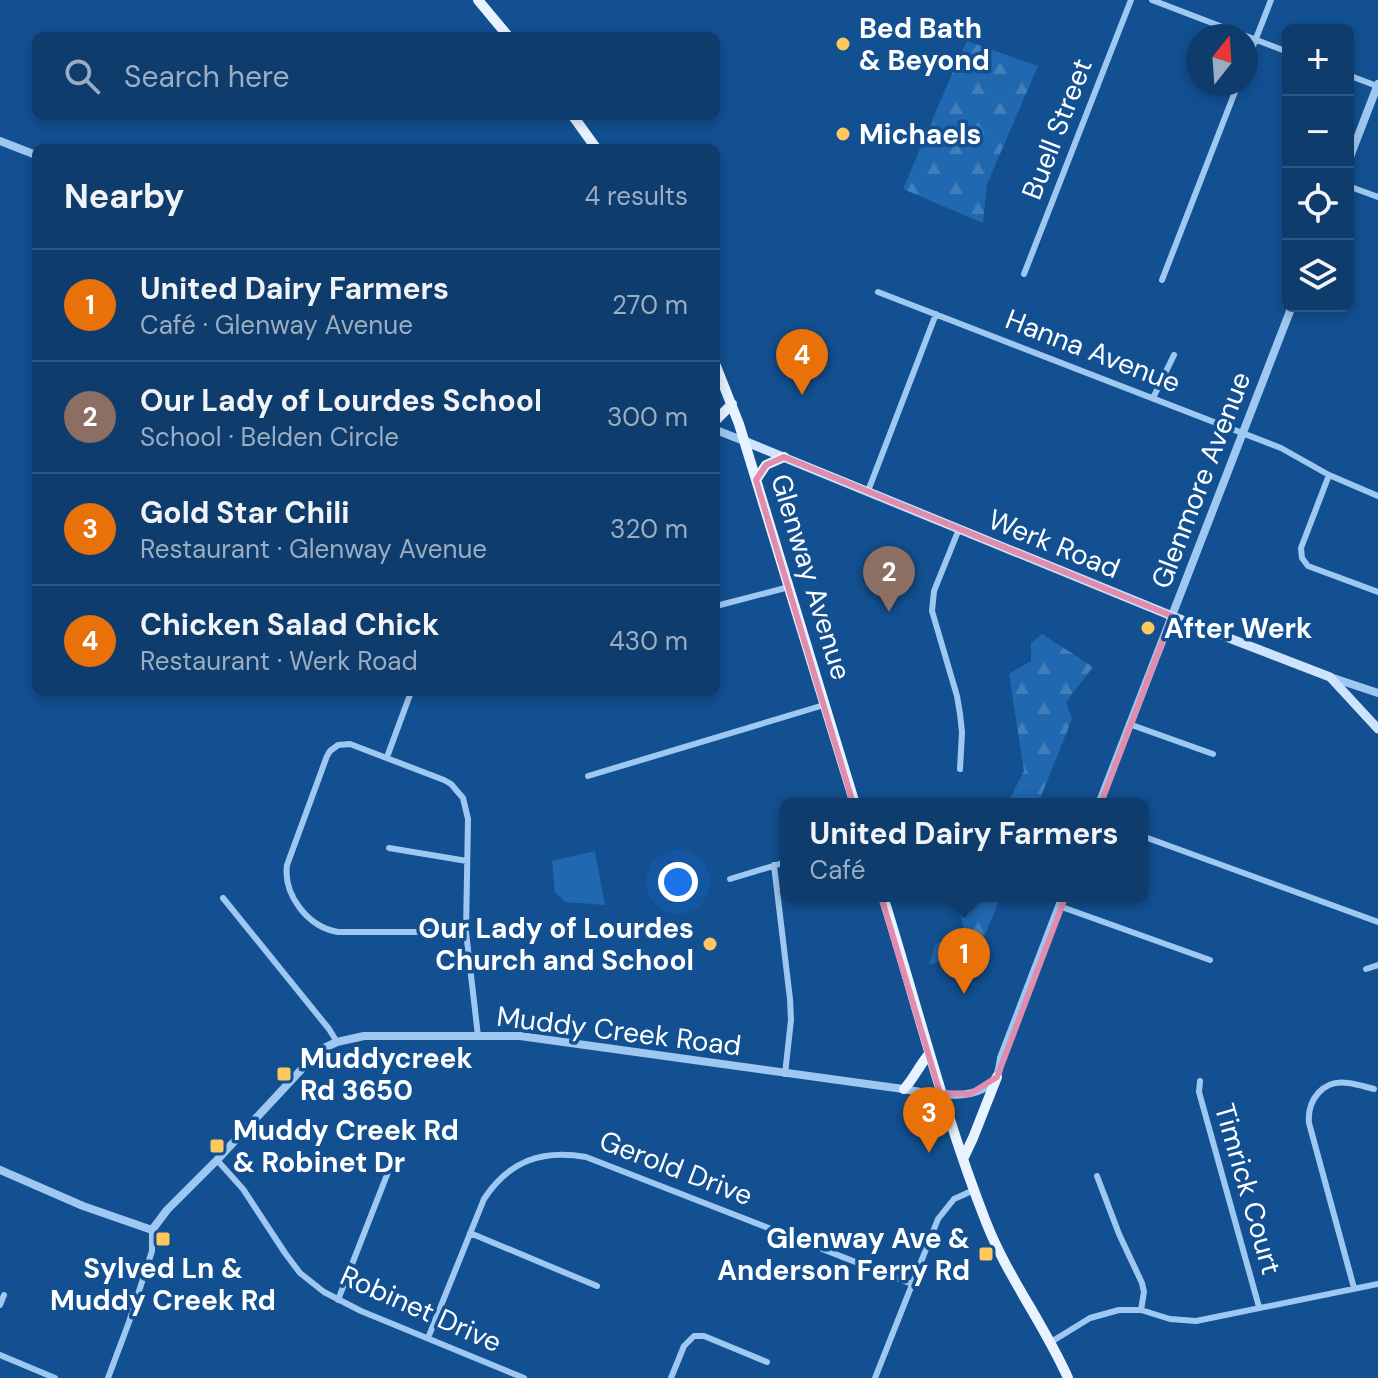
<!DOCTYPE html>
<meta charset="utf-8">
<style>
body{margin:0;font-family:"DM Sans",sans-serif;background:#1c4775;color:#f1f3f6}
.controls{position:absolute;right:24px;top:24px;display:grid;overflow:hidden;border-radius:12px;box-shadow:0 4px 12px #0003}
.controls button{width:72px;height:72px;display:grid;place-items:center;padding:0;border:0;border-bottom:2px solid #2e5680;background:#0e3c6d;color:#f1f3f6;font:40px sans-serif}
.compass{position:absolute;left:1186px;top:24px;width:72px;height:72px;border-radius:50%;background:#0e3c6d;box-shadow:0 4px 12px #0003;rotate:17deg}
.you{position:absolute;left:678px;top:882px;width:28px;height:28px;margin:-20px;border:6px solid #fff;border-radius:50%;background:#1a73e8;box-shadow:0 0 0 12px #1a73e833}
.badge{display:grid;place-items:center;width:52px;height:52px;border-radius:50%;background:#ffc85f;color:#fff;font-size:26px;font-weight:700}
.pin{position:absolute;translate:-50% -66px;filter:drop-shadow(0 2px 4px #0008)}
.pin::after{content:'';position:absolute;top:42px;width:28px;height:24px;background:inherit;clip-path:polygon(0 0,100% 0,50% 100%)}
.popup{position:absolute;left:780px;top:798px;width:368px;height:104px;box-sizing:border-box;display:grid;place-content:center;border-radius:12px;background:#0e3c6d;filter:drop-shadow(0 2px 6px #0005);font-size:26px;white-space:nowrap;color:#9badc2}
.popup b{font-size:30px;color:#f1f3f6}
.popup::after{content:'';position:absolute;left:50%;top:100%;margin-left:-16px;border:16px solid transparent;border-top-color:#0e3c6d}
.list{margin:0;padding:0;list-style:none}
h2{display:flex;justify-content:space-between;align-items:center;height:104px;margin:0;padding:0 32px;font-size:34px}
h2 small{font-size:26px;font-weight:400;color:#9badc2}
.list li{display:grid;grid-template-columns:52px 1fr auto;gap:24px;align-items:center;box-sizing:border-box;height:112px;padding:0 32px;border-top:2px solid #2e5680}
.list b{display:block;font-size:30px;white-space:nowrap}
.list p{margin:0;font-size:26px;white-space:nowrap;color:#9badc2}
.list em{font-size:26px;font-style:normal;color:#9badc2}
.icon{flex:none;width:44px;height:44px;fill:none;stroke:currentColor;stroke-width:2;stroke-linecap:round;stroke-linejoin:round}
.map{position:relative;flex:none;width:1378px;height:1378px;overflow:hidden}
.search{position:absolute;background:#0e3c6d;box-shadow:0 4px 12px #0003;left:32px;top:32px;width:688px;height:88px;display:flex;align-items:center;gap:20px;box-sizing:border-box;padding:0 28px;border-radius:12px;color:#9badc2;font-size:30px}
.panel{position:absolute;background:#0e3c6d;box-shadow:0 4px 12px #0003;left:32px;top:144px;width:688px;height:552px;border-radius:12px}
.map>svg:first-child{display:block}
.forest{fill:url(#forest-firs)}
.pitch{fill:#2068af}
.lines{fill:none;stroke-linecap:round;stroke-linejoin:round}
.minor{stroke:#9ec8f2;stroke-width:6}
.tertiary{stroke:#9ec8f2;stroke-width:8}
.secondary{stroke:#cde4fc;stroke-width:9}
.primary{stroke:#e9f3ff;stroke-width:10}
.marked{fill:none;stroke:#e08cad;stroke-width:6;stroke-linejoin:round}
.poi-dot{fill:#ffc85f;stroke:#125091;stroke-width:3}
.labels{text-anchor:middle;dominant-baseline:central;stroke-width:7;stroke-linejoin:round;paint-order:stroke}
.poi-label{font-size:28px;font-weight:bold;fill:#fff;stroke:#125091;text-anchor:start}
.street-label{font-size:28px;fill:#fff;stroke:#125091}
</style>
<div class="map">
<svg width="1378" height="1378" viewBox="0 0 1378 1378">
<defs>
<pattern id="forest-firs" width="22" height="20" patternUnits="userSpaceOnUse" patternTransform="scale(2)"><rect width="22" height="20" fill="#2068af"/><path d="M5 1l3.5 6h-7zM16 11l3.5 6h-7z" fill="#417fbb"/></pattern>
</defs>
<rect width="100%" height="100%" fill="#125091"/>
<path class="forest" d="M967 41 1038 66 987 184 983 223 903 189 954 69Z
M1042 634 1093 667 1066 702 1072 719 1038 804H1007L1024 771 1009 674 1031 661V643Z
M956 896H1001L980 947 929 965 935 945 964 930Z"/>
<path class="pitch" d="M595 851 605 905 565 902 555 892 552 861Z"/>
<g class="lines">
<path class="minor" d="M1152 0 1246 36
M1246 36 1288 52
M1246 64 1271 0
M1348 75 1377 86
M1348 186 1378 197
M1024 274 1131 0
M1162 280 1238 84
M878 292 1281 448 1329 475 1378 496
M1153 398 1174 355
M1329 475 1301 548 1302 558 1308 566 1378 592
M868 491 936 314
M959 529 934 591 932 611 957 696 960 714 962 732 960 769
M716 606 789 587
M1129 724 1213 754
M387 757 411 692
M588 776 824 705
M1142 836 1378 922
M389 848 467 861
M774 865 790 999 791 1020 785 1074
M730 879 786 862
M223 898 329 1029 337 1042
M1059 906 1210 960
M466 932H338C308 927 283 895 287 865L327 756 330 751 338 745 350 744 444 780 451 784 463 798 468 819 466 932 478 1036
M1366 969 1378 965
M1200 1081 1199 1092 1259 1307
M217 1160 243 1189 285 1253 300 1273 324 1292 361 1311 524 1378
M1097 1176 1119 1234 1142 1283 1144 1292 1141 1310
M470 1233 597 1286
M1354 1288 1309 1123C1307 1100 1323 1079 1348 1083 1357 1084 1366 1087 1374 1089
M338 1300 392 1162
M0 1305 4 1295
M428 1338 484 1199C509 1161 542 1149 586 1157L912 1284
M1051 1342 1090 1318 1119 1310H1141L1170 1319 1196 1321 1378 1284
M0 1355 55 1378
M108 1378 129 1322 152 1251V1230
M671 1378 684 1346 694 1336H704L767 1362
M875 1378 938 1219 954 1199 974 1190"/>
<path class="tertiary" d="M0 141 36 155
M1348 162 1378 84
M716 430 744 441
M1330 677 1378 693
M1099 804 1292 306
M0 1170 83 1206 152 1230 167 1210 217 1160 313 1057 326 1047 337 1042 364 1036H520L896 1088C924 1092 978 1106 996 1077 999 1073 1000 1064 1001 1058L1063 896"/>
<path class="secondary" d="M744 441 1172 616 1330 677 1378 729"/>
<path class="primary" d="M478 0 508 36
M573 116 596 148
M716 366 739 424 855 804
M716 420 732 404
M756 480 766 465 784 457
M883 896C917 1005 944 1115 986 1222 1007 1276 1044 1324 1068 1378
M904 1089C914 1078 919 1066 929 1054
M963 1159 973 1138 997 1077"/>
</g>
<path class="marked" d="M784 457 1172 616 997 1077 970 1094 940 1093 756 480 766 465Z"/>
<g class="poi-dot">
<circle cx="843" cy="44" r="8"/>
<circle cx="843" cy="134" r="8"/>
<circle cx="1148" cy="628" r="8"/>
<circle cx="710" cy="944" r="8"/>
<rect x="276" y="1066" width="16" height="16" rx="4"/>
<rect x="209" y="1138" width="16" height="16" rx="4"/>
<rect x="155" y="1231" width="16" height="16" rx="4"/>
<rect x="978" y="1246" width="16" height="16" rx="4"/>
</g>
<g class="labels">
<g class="poi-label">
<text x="859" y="28">Bed Bath<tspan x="859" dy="32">&amp; Beyond</tspan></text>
<text x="859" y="134">Michaels</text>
<text x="1164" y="628">After Werk</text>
<text x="694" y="928" text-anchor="end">Our Lady of Lourdes<tspan x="694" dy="32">Church and School</tspan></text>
<text x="300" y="1058">Muddycreek<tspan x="300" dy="32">Rd 3650</tspan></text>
<text x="233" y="1130">Muddy Creek Rd<tspan x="233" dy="32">&amp; Robinet Dr</tspan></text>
<text x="970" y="1238" text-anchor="end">Glenway Ave &amp;<tspan x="970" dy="32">Anderson Ferry Rd</tspan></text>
<text x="163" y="1268" text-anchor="middle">Sylved Ln &amp;<tspan x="163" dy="32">Muddy Creek Rd</tspan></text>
</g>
<g class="street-label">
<text transform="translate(1057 129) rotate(-69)">Buell Street</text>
<text transform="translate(1093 351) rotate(21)">Hanna Avenue</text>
<text transform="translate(1201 480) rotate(-69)">Glenmore Avenue</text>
<text transform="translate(1054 544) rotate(22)">Werk Road</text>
<text transform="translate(811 577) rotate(73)">Glenway Avenue</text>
<text transform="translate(619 1031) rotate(7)">Muddy Creek Road</text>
<text transform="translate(676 1168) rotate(21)">Gerold Drive</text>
<text transform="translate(1248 1189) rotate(74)">Timrick Court</text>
<text transform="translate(421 1309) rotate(24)">Robinet Drive</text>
</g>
</g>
</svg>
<div class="controls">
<button>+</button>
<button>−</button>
<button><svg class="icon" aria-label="locate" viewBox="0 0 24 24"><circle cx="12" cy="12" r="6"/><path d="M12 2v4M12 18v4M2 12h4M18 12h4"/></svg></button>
<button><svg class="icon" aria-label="layers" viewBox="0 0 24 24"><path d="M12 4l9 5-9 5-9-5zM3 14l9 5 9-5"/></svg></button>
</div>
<svg class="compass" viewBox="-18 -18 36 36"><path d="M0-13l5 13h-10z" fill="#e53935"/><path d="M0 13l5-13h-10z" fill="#9badc2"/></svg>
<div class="you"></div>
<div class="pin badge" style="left:964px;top:994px;background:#e8710a">1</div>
<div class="popup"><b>United Dairy Farmers</b>Café</div>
<div class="pin badge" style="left:889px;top:612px;background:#8d6e63">2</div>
<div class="pin badge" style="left:929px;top:1153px;background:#e8710a">3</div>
<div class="pin badge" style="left:802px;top:395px;background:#e8710a">4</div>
<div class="search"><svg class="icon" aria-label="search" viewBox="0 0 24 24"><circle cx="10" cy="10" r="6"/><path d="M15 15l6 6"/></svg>Search here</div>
<section class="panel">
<h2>Nearby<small>4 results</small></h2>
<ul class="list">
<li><span class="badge" style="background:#e8710a">1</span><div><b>United Dairy Farmers</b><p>Café · Glenway Avenue</p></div><em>270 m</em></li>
<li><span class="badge" style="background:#8d6e63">2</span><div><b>Our Lady of Lourdes School</b><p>School · Belden Circle</p></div><em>300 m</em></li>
<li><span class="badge" style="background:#e8710a">3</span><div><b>Gold Star Chili</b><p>Restaurant · Glenway Avenue</p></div><em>320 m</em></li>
<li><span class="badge" style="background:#e8710a">4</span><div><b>Chicken Salad Chick</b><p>Restaurant · Werk Road</p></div><em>430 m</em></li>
</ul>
</section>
</div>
